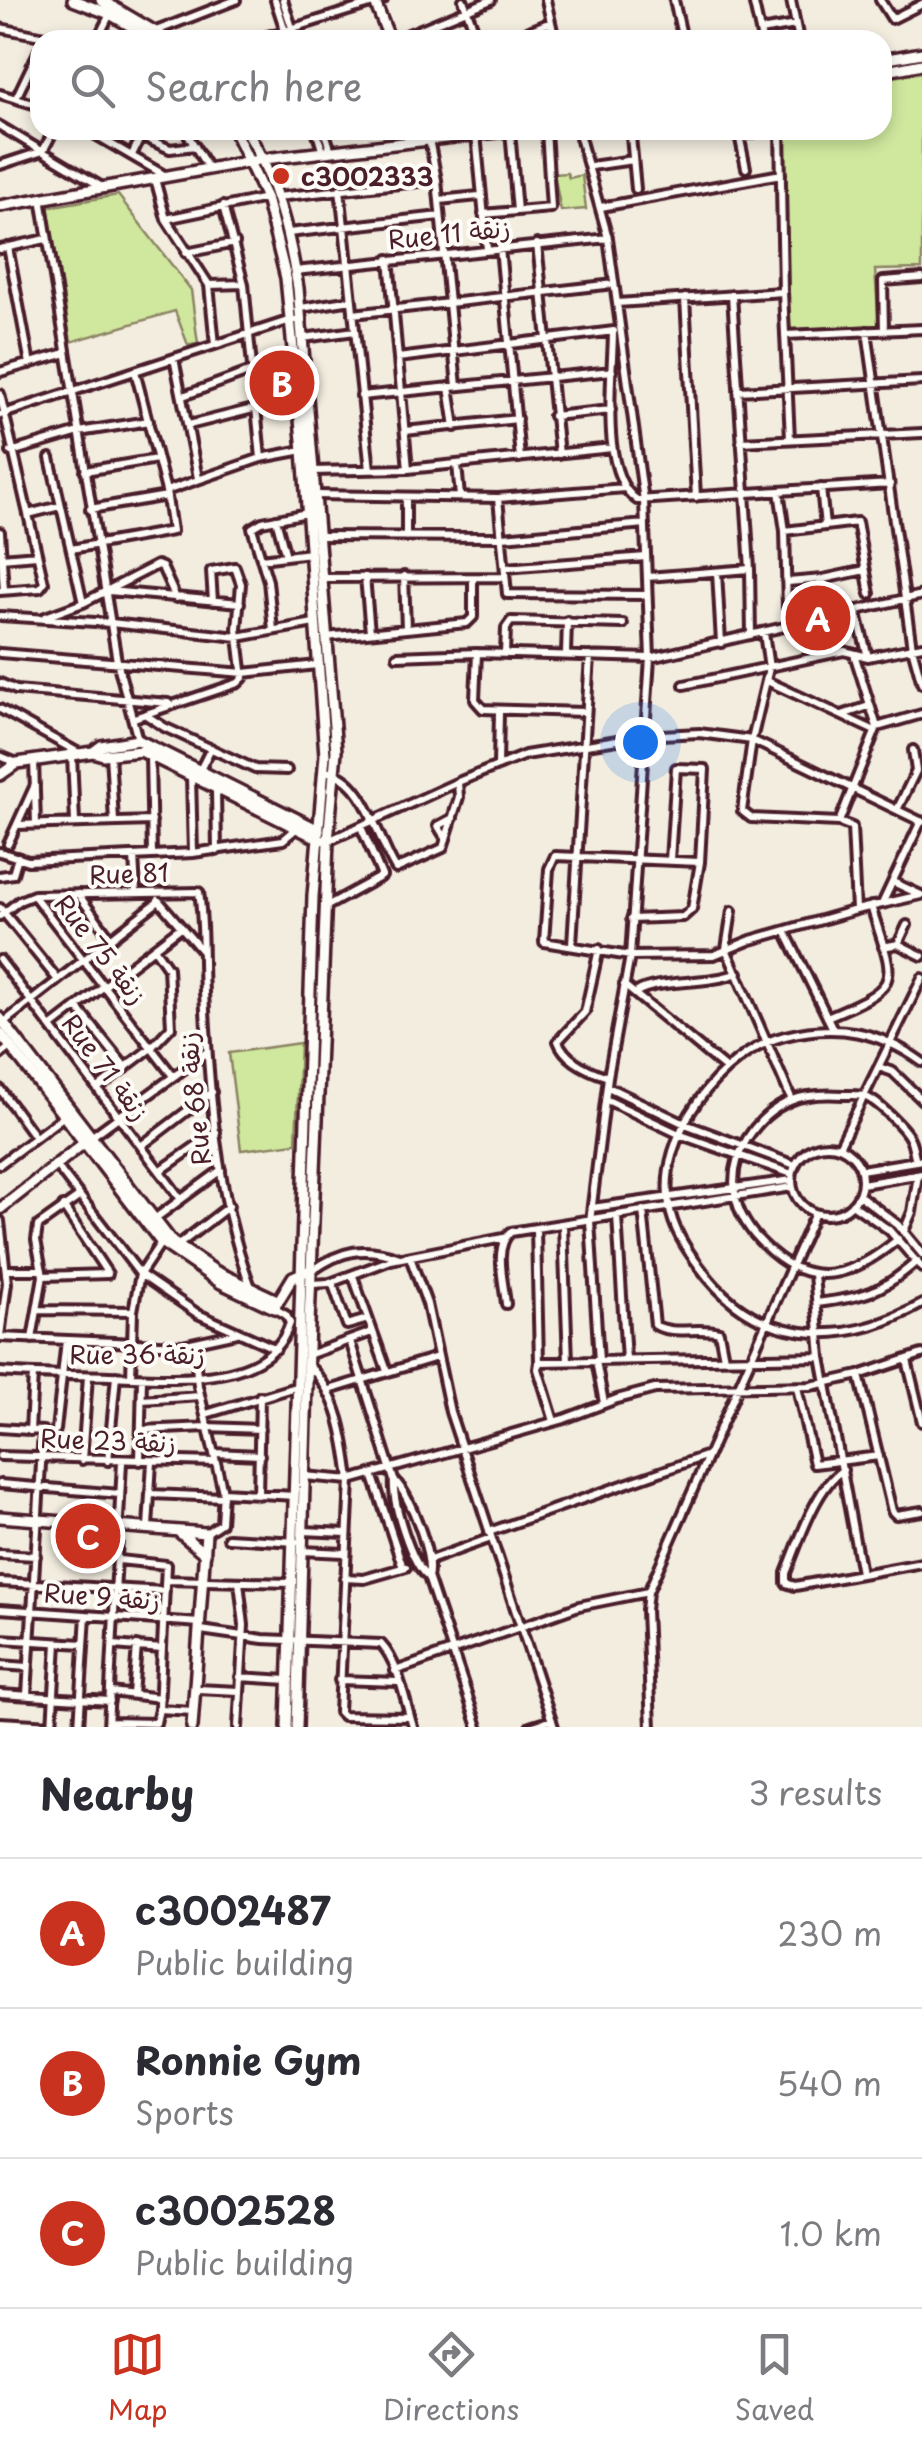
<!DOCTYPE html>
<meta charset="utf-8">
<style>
body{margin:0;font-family:"Playpen Sans","Playpen Sans Arabic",sans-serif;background:#f2f2f3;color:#2b2b33}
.you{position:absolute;left:640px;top:742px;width:35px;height:35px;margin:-25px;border:8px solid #fff;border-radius:50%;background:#1a73e8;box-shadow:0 0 0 15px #1a73e833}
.badge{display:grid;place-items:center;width:65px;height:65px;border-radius:50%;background:#c8321e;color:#fff;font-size:32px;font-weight:700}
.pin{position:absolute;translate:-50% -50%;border:5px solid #fff;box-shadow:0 2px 10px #0006}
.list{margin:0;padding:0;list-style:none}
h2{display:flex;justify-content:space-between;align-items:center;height:130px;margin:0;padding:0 40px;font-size:42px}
h2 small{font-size:32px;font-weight:400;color:#7c7c81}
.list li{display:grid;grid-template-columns:65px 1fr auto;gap:30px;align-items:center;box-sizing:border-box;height:150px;padding:0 40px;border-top:2px solid #e1e1e2}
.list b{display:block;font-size:38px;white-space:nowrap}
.list p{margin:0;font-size:32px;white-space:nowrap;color:#7c7c81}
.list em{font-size:32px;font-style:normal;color:#7c7c81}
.icon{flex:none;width:55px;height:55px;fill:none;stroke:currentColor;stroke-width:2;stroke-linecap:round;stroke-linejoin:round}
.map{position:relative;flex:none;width:922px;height:1727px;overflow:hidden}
.search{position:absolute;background:#fff;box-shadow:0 5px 15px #0003;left:30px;right:30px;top:30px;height:110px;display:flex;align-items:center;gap:25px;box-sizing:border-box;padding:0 35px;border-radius:30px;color:#7c7c81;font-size:38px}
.sheet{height:580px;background:#fff}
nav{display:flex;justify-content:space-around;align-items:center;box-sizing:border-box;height:140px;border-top:2px solid #e1e1e2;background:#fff;font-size:28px;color:#7c7c81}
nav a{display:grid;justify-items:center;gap:5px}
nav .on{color:#c8321e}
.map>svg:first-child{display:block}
.green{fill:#cfe89e;stroke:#8c8464;stroke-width:2.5}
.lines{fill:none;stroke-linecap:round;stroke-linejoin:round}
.street-casing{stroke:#4a1f2b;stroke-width:14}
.secondary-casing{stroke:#4a1f2b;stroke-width:16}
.street{stroke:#fdfcf7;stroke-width:6}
.secondary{stroke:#fdfcf7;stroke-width:9}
.poi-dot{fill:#c8321e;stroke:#fdfcf7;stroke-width:4}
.labels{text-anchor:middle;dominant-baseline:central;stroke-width:8;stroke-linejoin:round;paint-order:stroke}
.poi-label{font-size:25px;font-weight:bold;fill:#4a1f2b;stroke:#fdfcf7;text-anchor:start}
.street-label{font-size:25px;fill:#4a1f2b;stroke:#fdfcf7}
</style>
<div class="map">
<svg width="922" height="1727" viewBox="0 0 922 1727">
<rect width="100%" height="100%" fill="#f3ede0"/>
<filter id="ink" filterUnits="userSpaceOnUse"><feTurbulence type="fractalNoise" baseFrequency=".01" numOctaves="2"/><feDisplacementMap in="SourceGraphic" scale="20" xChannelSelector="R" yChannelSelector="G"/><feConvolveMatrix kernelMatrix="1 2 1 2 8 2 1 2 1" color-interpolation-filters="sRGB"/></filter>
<g filter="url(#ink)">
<path class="green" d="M922 72V269L875 270 879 325 789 330 783 130H882V79Z
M567 173 569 178 582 175 586 209 561 211 554 174Z
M118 195 191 290 198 344 188 345 175 311 71 342 48 207Z
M300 1043 296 1143 241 1150 229 1053Z"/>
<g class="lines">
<defs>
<path id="street" d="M275 0 288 40
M283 0 296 40
M463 0 478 40
M546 0 555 40
M674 0 683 40
M753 0 762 40
M791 0 796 25
M880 0 892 19 922 4
M0 28 61 40
M156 31 236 0
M760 31 796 25 799 40
M97 40 110 14
M255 40 383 0
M394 40 491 0
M506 40 551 22
M0 94 40 106
M17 96 40 48
M0 126 102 187
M87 130 166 176
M185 130 208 168
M316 130 323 153
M324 130 331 151
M578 130 608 238 644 501 650 658 630 956 608 1077C589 1071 565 1060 558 1041L585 1012 599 949
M738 130 746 168
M780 130 783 292 790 439
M510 131 517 211
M476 134 487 249
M141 136 170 149 195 146
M631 136 636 189
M739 136 766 130
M429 139 437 180 457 386
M132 155 144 130
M0 165 43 151 54 130
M591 166 633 160
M155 179 166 219 209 285 215 345
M340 189 370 470
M277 197 437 180
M41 198 117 661 138 740
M439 200 479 196
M223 206 244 284 261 458
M601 207 781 174
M483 214 551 208 546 130
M166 219 266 198
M288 233 440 216
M537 244 559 454
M8 247 30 364
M500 248 520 458
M0 249 46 239
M186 253 235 243
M389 259 408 469
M295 271 608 238
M209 285 244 284
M732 295 750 569 751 635
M685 298 696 497
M617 303 783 292
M301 308 352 300
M353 314 614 284
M884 330 883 281 922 278
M613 331C613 373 598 474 637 500L890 484
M867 331 912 648 922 684
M785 335 922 329
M303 338 355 331
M174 358 198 478
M398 358 614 331
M0 372 66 353
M449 387 455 427
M738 391 922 381
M0 394 44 583 40 588 0 591
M183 396 254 370
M361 396 612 371
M0 415 291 320H302
M553 416 611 410
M189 425 257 408
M405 431 517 419
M741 442 922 433
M11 452 79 432 149 421
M50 458 83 603
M457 464 460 497
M85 471 157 459
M311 471 408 469 612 448
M821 488 825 526
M166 491 261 458 303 450
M779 491 785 531 787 608
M315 495 498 498 625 488
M406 497V537
M498 498 507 594 647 595
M90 509 167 496
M28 514 60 506
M276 519 286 556
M785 531 857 522 870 594
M0 532 4 590
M318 536 503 537 645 524
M71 549 172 531 166 491 135 371
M1 558 37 555
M261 559 310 553
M505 568 646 557
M717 572 721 643
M404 576 406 628
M365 577 370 632
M647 577 750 569
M322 578 505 577
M823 579 831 616
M788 582 823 579 865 570
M109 591 240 603
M856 610 868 657
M0 616 111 623 238 637 314 623
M45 617 83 603 157 565 162 567 176 598
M273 630 268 581 252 528 262 522 307 513
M764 633 769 668 752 740 742 811 751 818 839 822
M326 637 467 623 473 617V578
M0 653 244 673 317 665
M505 654 506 628 511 621 623 624
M566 654 567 621
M854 654 877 727 839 822 852 827 856 910
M397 656 477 653
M767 681 875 731
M0 683 16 690 168 703
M684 685 844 651 868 657 922 646
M0 709 79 753
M584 712 483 709 475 700 477 653 650 658 922 595
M146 715 164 727 255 769 287 770
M842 715 869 706
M134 718 238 683 243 678 237 629 241 584 235 567 211 571 213 601
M877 727 922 714
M110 754 114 821
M72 755 75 822
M0 756 17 763
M150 756 152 855
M34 760 36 824
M498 766 499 712
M200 770 211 748
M324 771C367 777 376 838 396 869L443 848 459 797 458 782
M191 777 193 853
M216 790 217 851
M897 810 916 771 913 750
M17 825 152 821
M446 839 438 826 453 818
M328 841 458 782 525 755 642 736 699 733 752 740 922 822
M8 844 35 785
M0 852 28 861 193 853 283 840 296 829
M134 856 136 892
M700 862 555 856 549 869 544 942 630 956 714 955 751 940 856 910 921 895
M0 876 13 874 18 857
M893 882 921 895
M78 894 111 939
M34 896 173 1076
M158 900 202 951
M882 904 921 821
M327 906 382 876 361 827
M0 908 58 980
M732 911 726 949 792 1100
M0 916 19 901 34 895 199 892C204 924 202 958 204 992 209 1090 216 1194 251 1287
M631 919 683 917 692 909 700 862 705 769 676 768 670 860
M785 931 833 1029
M572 944 590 656
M898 944 922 956
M883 947 898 944 907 925
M0 960 180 1198
M624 985 725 1068
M637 992C658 979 707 985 738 973
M77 1007 126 1068
M827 1017C907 984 894 982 871 906
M3 1023 159 901
M51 1027 181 927
M0 1055 10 1047
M922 1062C879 1031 837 1023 785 1036 720 1053 657 1136 669 1205 673 1229 685 1247 699 1266 756 1346 842 1349 922 1304
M879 1067 893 1072 922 1100
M608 1087 685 1124 795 1165
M98 1088 151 1048 171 1027 168 968 154 948
M0 1089 35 1137
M607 1100 681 1135 792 1174
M91 1137 207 1052
M792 1180a35 35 0 1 1 70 0a35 35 0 1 1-70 0Z
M141 1146 212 1092
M839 1147 922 978
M0 1164 64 1116
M56 1165 140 1274 198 1314 276 1349
M861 1170 922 1160
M160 1171 216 1132
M862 1184 922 1174
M859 1195 898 1225 922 1254
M852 1204 889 1230 922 1268
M592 1208 792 1180
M643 1210 655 1325C673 1336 698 1326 719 1332L724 1358
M617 1216 626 1360
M153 1220 221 1170
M0 1221 7 1283 0 1336
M563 1225 568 1361
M536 1229 539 1362
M904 1231 912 1212 918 1175
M898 1239C853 1277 810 1291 764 1245 750 1232 737 1212 735 1193 729 1154 756 1116 790 1101 806 1094 827 1094 843 1095 850 1095 861 1094 866 1097 877 1101 905 1128 910 1139 913 1145 914 1154 916 1161
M177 1246 229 1206
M410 1257 427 1304 450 1412 554 1727
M7 1270H42
M312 1271C341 1250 365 1245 400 1258
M814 1274 821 1357 861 1573
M43 1276 108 1274 63 1206
M353 1276 387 1371
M332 1282 347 1325 368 1319
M311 1284 330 1283 391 1260 503 1238
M817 1303C864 1297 881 1293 917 1261
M506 1304C504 1283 493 1246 511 1232L792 1187
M38 1310 133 1311
M0 1337 182 1345 237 1333
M32 1339 43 1276 36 1240 38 1226 80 1196
M350 1341 394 1480C392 1502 411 1564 428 1577
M194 1345 198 1386 223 1492 221 1523 206 1533
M308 1355 372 1332
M907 1360 922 1422
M596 1361 604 1403
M599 1361 590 1221 608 1077
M308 1365C339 1394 345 1439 350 1480L339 1712 343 1716 409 1717
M0 1372C36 1375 73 1375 109 1376 164 1378 269 1390 290 1323L286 1315 274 1308
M859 1375 892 1511 896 1515 922 1511
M131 1377 133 1311 140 1274 162 1241
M797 1387 814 1464 879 1456
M329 1390 437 1357
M142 1400 200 1396
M206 1414 299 1386
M554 1421 538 1369 539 1362 821 1357
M0 1428 43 1431 27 1695
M56 1430 66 1340
M141 1430 207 1427 260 1429
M30 1431 33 1374
M214 1453 260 1455
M0 1456 216 1462
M82 1460 88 1376
M108 1461 116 1376
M140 1461 142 1378
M843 1470C816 1486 798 1544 786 1573V1583L795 1586 922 1563
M372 1474 403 1568
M304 1476 350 1480 564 1419 617 1399 655 1389 811 1386 859 1375 922 1354
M394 1480C410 1494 434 1557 428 1577L478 1727
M0 1484 120 1494
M223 1492 295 1496
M151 1494 223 1497
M258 1495 260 1396
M148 1527 152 1462
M303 1531 347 1533
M489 1532 705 1456
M228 1538 297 1542
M302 1551 344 1553
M0 1554 36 1556
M430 1560 491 1538
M344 1578 364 1579 406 1567
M166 1580 291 1583
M0 1582 165 1591
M0 1609 200 1623
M201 1630 263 1639 381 1644C399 1663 405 1702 413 1727
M0 1639 84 1644
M114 1645 162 1649
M0 1665 28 1667
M395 1671 579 1606 648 1592
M240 1677 288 1680
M339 1680 398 1682
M197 1689 239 1691
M111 1692 160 1698
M0 1694 110 1701
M133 1694 137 1646
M159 1709 193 1711
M0 1722 52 1725
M109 1722 156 1723 159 1709 166 1565 119 1560
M52 1727 57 1643
M79 1727 86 1615
M108 1727 122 1462
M238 1727 244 1625 239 1582
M530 1727 552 1720
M651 1727 646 1610 648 1592 815 1213"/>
<path id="secondary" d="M73 0 110 14 155 40
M101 0 169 40
M374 0 390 40
M882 60 922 53
M882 72 922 64
M234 130 266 198 286 278 303 450 325 755 313 896 287 1727
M246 130C276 178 289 233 298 288L336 751 328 841 308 1349 297 1727
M0 206 264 159 515 130
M93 752 103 755 141 751 321 840
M0 775 17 763 93 752 101 746 138 740 319 830
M0 1018 172 1242 215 1271 277 1300
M0 1033 161 1242 221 1283 274 1308 293 1277 307 1271
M0 1209 89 1139
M0 1517 206 1533 192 1727
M179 1532 205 1554"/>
</defs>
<use href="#street" class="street-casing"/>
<use href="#secondary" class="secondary-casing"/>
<use href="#street" class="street"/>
<use href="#secondary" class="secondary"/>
</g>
</g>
<circle class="poi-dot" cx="281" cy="176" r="10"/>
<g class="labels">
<g class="poi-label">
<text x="301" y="176">c3002333</text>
</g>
<g class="street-label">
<text transform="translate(449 233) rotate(-6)">Rue 11 زنقة</text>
<text transform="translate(129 873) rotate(-2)">Rue 81</text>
<text transform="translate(101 949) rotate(52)">Rue 75 زنقة</text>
<text transform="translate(106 1067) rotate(53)">Rue 71 زنقة</text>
<text transform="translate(194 1099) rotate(-96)">Rue 68 زنقة</text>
<text x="137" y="1354">Rue 36 زنقة</text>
<text transform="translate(108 1440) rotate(2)">Rue 23 زنقة</text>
<text transform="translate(102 1596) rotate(4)">Rue 9 زنقة</text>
</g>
</g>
</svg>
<div class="you"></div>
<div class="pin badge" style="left:818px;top:618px">A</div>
<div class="pin badge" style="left:282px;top:383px">B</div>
<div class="pin badge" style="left:88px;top:1536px">C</div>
<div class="search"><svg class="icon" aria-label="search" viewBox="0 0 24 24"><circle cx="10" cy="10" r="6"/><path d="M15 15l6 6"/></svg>Search here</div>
</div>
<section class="sheet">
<h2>Nearby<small>3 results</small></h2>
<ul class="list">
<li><span class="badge">A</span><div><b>c3002487</b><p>Public building</p></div><em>230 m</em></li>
<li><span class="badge">B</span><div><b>Ronnie Gym</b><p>Sports</p></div><em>540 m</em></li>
<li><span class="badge">C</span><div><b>c3002528</b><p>Public building</p></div><em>1.0 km</em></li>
</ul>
</section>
<nav>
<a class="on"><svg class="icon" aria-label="map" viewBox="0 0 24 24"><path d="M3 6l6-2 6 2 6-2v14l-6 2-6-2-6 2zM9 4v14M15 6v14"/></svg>Map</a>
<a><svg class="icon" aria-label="directions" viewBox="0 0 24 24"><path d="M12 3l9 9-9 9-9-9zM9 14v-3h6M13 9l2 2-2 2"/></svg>Directions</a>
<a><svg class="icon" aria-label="saved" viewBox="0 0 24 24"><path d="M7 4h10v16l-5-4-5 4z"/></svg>Saved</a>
</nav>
